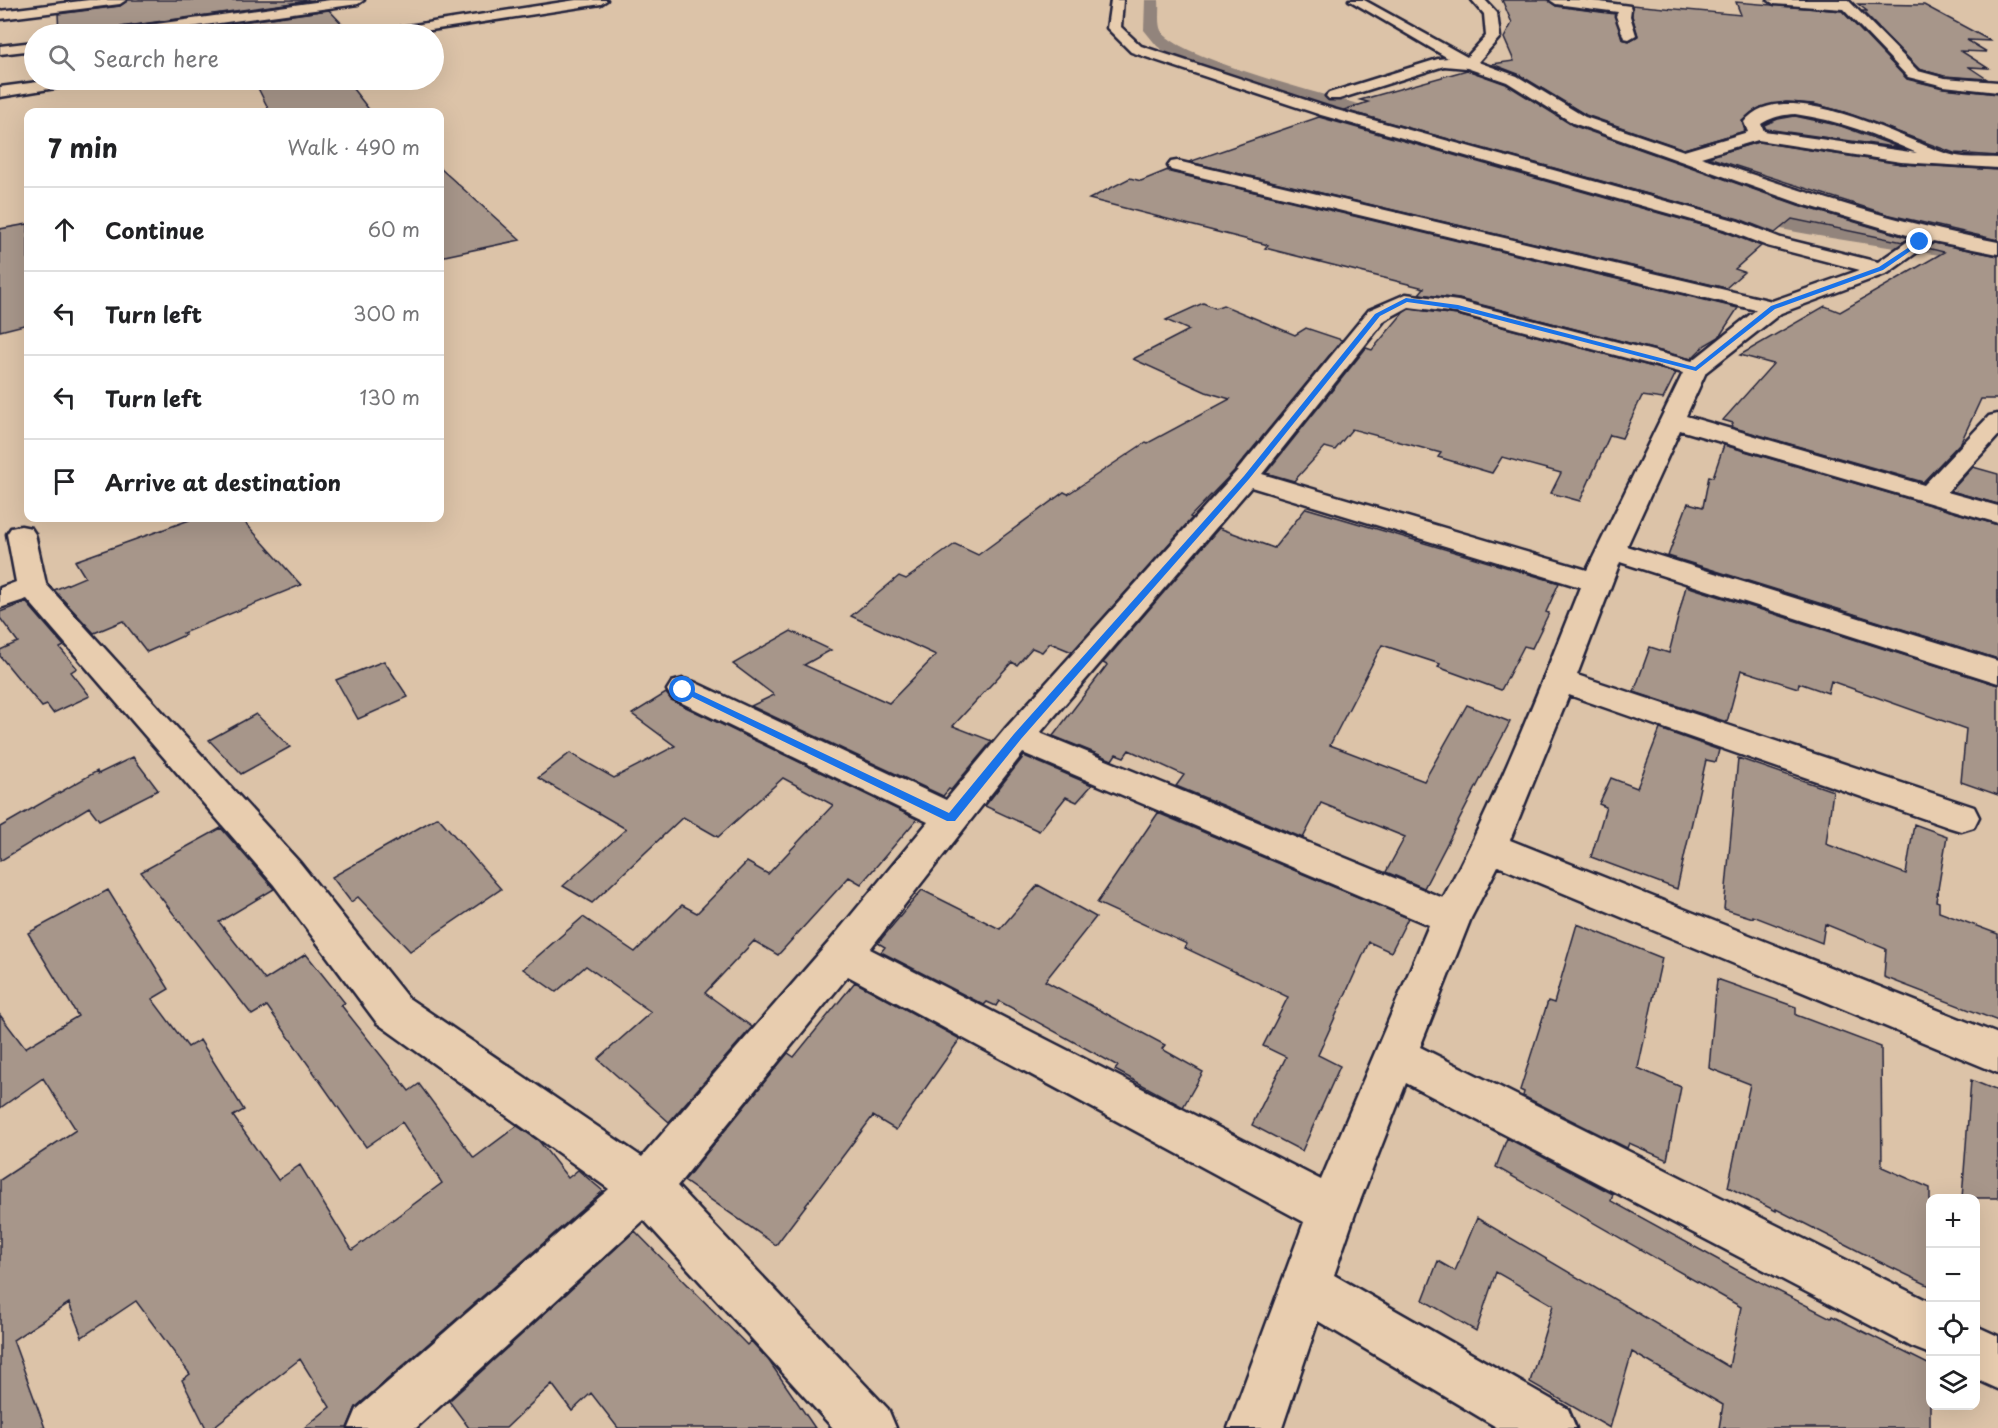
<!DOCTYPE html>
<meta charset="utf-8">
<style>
body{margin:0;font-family:"Playpen Sans",sans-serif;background:#f2f2f2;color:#202124}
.controls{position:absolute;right:18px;bottom:18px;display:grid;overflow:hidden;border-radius:12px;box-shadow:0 6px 24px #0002}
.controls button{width:54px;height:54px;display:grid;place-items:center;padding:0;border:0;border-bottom:2px solid #e0e0e0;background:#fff;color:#202124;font:30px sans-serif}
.stop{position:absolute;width:18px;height:18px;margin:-14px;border:4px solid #1a73e8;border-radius:50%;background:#fff}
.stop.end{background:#1a73e8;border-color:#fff;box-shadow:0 2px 6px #0008}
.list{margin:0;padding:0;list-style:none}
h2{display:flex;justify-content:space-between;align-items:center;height:78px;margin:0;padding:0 24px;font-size:26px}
h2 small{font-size:20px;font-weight:400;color:#757577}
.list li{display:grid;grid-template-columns:39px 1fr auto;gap:18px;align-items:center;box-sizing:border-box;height:84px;padding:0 24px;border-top:2px solid #e0e0e0}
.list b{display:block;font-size:22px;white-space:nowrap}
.list em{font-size:20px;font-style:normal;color:#757577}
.icon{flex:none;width:33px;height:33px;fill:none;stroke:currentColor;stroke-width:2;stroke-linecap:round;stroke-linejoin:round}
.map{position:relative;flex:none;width:1998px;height:1428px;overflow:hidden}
.search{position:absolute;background:#fff;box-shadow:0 6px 24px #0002;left:24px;top:24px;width:420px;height:66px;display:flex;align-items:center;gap:15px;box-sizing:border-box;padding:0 21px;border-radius:33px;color:#757577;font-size:22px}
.panel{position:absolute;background:#fff;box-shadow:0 6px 24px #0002;left:24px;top:108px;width:420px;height:414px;border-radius:12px}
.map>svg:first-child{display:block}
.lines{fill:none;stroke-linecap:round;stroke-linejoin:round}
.canal{fill:#92847c;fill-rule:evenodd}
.building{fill:#a7968a;stroke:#22223b;stroke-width:1.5}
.minor-casing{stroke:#22223b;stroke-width:5}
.minor{fill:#e8cdaf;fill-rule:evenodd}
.route{fill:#1a73e8}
</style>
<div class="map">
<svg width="1998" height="1428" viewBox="0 0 1998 1428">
<rect width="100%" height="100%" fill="#dcc3a8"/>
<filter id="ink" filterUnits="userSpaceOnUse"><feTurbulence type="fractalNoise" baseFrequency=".0167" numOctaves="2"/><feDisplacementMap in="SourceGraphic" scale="12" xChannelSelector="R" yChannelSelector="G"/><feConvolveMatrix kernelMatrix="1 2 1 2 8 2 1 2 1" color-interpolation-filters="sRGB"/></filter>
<g filter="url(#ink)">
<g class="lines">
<path class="canal" d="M1145 0H1159C1160 9 1157 25 1162 32 1183 62 1365 105 1410 118L1413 122 1410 126H1396L1214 73 1169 55 1157 46 1144 30Z
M1734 205 1844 228 1905 234 1998 251V265C1907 248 1816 239 1726 217L1723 212 1726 207Z"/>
</g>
<path class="building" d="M128 0H314L113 28 104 34H59L58 14 120 6Z
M1502 0H1548L1556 6 1615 14 1622 39 1629 41 1638 36 1632 16V5L1741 15 1736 2 1842 11 1907 79 1943 88 1998 94V156L1954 153 1844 112 1814 104 1786 102 1761 107 1742 121 1745 131 1684 149 1586 115 1518 74 1492 64 1514 61 1504 38 1512 23Z
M1858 4 1924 5 1991 41 1967 40 1987 52 1961 51 1988 68 1969 67 1987 79 1944 76 1919 69 1862 11H1867Z
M329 10 346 28 299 34H152Z
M1467 70 1506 84 1572 125 1798 205 1909 238 1903 242 1792 219 1775 233 1739 219 1344 110 1368 102 1360 100Z
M254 80H346L371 112H270Z
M1795 116 1841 126 1901 148 1766 129 1764 125 1778 119Z
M1319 117 1723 231 1761 246 1735 269 1744 272 1726 288 1189 162Z
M1758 142 1901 164 1998 170V240L1886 214 1708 157Z
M440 168 520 240 440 257Z
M1168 170 1170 172 1738 308 1719 337 1705 345 1691 359 1459 299 1419 294 1424 288 1265 248 1268 245 1089 199 1130 178 1141 181Z
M28 224V324L0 331V229Z
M1934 243 1998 256V399H1981L1961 442 1923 482 1731 427 1733 423 1723 420 1773 364 1740 355 1825 306 1840 312 1944 252 1927 248Z
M1203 303 1215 308 1223 305 1295 335 1306 328 1342 340 1235 470 1190 517 1192 518 1072 652 1050 643 1042 652 1032 648 1017 665 1012 662 953 726 992 741 951 790 949 789 943 796 751 706 774 695 733 664 791 631 831 650 804 665 889 703 936 655 851 616 899 576 906 579 955 544 978 555 1064 492 1068 494 1146 442 1148 443 1230 399 1206 392 1133 359 1189 330 1166 320Z
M1409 309 1457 315 1676 373 1663 399 1642 396 1622 438 1610 435 1580 501 1551 493 1561 473 1502 457 1492 473 1438 457 1441 453 1352 429 1335 450 1325 447 1294 481 1266 473 1366 348 1372 350 1403 313Z
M1724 445 1998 525V659L1668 556 1688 503 1703 507 1709 476 1713 477Z
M1973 467 1998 474V504L1951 491Z
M1306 508 1559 583 1546 612 1549 613 1532 648 1524 646 1501 690 1438 667 1440 664 1382 645 1330 745 1424 781 1467 705 1510 722 1424 888 1386 872 1405 837 1321 803 1303 838 1176 786 1184 775 1129 750 1124 757 1116 754 1112 760 1053 736 1107 665 1103 663 1219 528 1274 548Z
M195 518H241L301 585 183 633 185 635 147 652 123 621 94 633 54 590 85 577 75 561Z
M1686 586 1998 685V795L1961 782 1966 729 1831 681 1828 693 1799 683 1798 688 1741 670 1727 722 1634 692 1650 647 1669 653Z
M26 602 64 646 60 648 77 668 71 672 90 696 53 713 47 705 42 707 0 656V650L18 642 0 618V612Z
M384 661 408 697 358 719 336 680Z
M666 693 671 700 917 819 861 884 849 877 778 955 754 941 705 993 752 1027 669 1122 598 1059 651 1012 586 966 556 992 523 969 583 917 635 952 682 905 697 913 747 862 768 874 833 805 783 778 718 837 683 817 592 903 563 886 626 829 538 778 570 753 614 778 675 746 632 714Z
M256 714 290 747 241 774 209 740Z
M1660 729 1719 750 1716 762 1706 760 1677 889 1591 857 1606 807 1599 804 1611 778 1637 788Z
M1024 756 1092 785 1077 802 1066 797 1039 831 985 806Z
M133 757 158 790 99 820 89 807 0 861V827L97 771 98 774Z
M1738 758 1833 791 1826 844 1906 874 1914 824 1947 836 1936 901 1939 902V912L1998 934V1021L1884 977 1886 949 1825 924 1822 943 1753 916V918L1724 909Z
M1158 813 1408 918 1391 952 1369 942 1318 1055 1340 1066 1302 1151 1252 1125 1286 1057 1263 1046 1288 997 1185 948 1187 944 1097 903Z
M438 817 501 889 410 951 358 897 351 902 332 877Z
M221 828 274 889 219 922 265 980 306 954 345 1003 341 1005 409 1091 419 1084 474 1158 517 1126 539 1141 568 1178 578 1170 603 1191 356 1407 347 1428H304L330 1407 300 1359 212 1428H206L182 1380 190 1374 136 1301 82 1337 69 1303 13 1340 45 1428H0V1180L76 1130 43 1078 0 1108V1015L25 1048 78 1016 28 933 108 890 169 989 152 999 188 1047 200 1040 244 1110 233 1116 278 1180 300 1165 352 1250 442 1183 402 1122 366 1147 267 1006 252 1015 141 872Z
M1038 885 1096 917 1045 981 1165 1045 1162 1049 1203 1072 1183 1107 1115 1070 1118 1066 999 1001 996 1006 987 1002 984 1005 881 952 885 947 878 943 922 890 1000 929Z
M1577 924 1662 958 1638 1068 1681 1087 1667 1160 1629 1143 1627 1148 1523 1096 1524 1092 1520 1090 1548 1001 1554 1003Z
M1717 979 1796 1007V1015L1881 1047 1882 1167 1930 1188V1286L1878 1261 1776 1209V1211L1728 1187 1750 1084 1709 1068Z
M855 982 960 1039 896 1130 873 1116 776 1245 684 1181 788 1053 794 1057Z
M1971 1080 1998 1091V1198H1962Z
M1507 1138 1613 1194 1611 1201 1735 1269 1831 1318 1832 1316 1930 1365V1428H1719L1723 1405 1632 1352 1610 1428 1530 1382 1553 1305 1496 1272 1476 1331 1423 1300 1438 1261 1455 1271 1477 1218 1729 1367 1741 1307 1496 1167Z
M635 1231 747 1345 751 1341 769 1361 815 1428H618L591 1393 572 1411 552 1384 506 1428H469L449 1401Z"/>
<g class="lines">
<defs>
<path id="minor" d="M89 0H126L120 4 0 19V11Z
M330 0H364L358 4 139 34H106L113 30Z
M576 0H607L601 4 405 34H396L394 31 401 27Z
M1111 0H1123L1121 27 1141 46 1333 109 1738 221 1781 238 1878 262 1914 237 1799 203 1573 123 1507 82 1467 68 1444 66 1339 99H1329L1326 96 1329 93 1438 59 1448 58 1349 0H1364L1467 57 1486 36 1484 14 1472 0H1485L1497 13 1500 37 1478 62 1517 76 1585 117 1684 151 1748 132 1744 122C1782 72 1904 140 1948 154 1962 159 1982 157 1998 158V168L1901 162 1758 140 1701 157C1799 191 1896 223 1998 242V254L1933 241 1888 273 1781 313 1706 372 1686 416 1924 485 1989 416 1998 414V436L1947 492 1998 506V523L1680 430 1627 546 1998 661V683L1620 562 1577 675 1974 807 1979 817 1974 827 1961 831 1948 827 1569 695 1510 840 1998 1034V1073L1498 866 1471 918 1420 1047 1930 1302V1354L1912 1347 1406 1083 1356 1211 1334 1275 1568 1409 1576 1428H1498L1318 1321 1282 1428H1228L1304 1222 848 976 677 1186 888 1409 896 1428H833L644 1220 416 1428H349L357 1409 609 1189 377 1023 274 885 27 599 0 608V588L16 582 7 534 11 528 21 526 31 528 35 534 46 584 300 863 407 997 642 1157 829 942 928 822 672 698 667 690 672 682 683 679 694 682 946 800 1005 729 1237 471 1369 310 1406 294 1458 301 1692 361 1756 310 1171 170 1168 166 1171 162 1177 161 1772 301 1860 270 1767 246 1724 229 1321 115 1131 52 1107 28ZM1795 114C1838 120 1877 135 1917 153L1764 131 1761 124C1773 117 1781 115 1795 114ZM1409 307 1457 313 1683 373 1587 570 1262 474 1385 320ZM1251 487 1580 587C1538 692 1497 798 1443 898L1040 733ZM1023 753 1429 925 1321 1180 870 949Z
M1550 0H1585L1630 6 1631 9 1630 16 1636 35 1629 39 1624 38 1616 16 1618 12 1556 4Z
M1768 0H1848L1918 71 1944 78 1998 82V92L1944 86 1908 77 1843 9 1774 4Z
M34 42V50L0 54V46Z
M53 80H87L80 84 0 97V87Z
M1976 1326 1998 1336V1389L1976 1379Z"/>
</defs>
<use href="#minor" class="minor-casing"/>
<use href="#minor" class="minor"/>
</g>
</g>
<path class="route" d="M1920 240 1922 243 1883 270 1775 309 1696 371 1457 309 1407 302 1380 316 1249 479 1021 739 955 821H947L678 690 679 688H686L949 813 1014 734 1244 476 1375 314 1406 298 1458 305 1695 367 1771 306 1879 267Z"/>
</svg>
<div class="controls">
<button>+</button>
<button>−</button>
<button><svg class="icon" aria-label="locate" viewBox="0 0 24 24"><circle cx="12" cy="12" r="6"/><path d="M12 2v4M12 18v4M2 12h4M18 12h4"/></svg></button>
<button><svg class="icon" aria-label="layers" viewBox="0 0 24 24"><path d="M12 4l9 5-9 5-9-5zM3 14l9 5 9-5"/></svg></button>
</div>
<div class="stop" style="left:683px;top:690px"></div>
<div class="stop end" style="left:1920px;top:242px"></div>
<div class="search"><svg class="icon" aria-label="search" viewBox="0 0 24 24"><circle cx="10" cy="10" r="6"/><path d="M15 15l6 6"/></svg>Search here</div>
<section class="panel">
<h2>7 min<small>Walk · 490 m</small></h2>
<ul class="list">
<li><svg class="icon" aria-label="ahead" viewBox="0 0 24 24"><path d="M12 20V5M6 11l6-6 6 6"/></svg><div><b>Continue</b></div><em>60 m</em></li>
<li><svg class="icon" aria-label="left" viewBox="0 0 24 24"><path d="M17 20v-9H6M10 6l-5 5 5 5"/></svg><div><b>Turn left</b></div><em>300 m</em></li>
<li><svg class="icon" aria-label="left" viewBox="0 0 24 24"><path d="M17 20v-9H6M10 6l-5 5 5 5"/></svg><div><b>Turn left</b></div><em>130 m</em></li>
<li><svg class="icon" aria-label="arrive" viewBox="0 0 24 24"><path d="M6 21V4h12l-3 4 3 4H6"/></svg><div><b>Arrive at destination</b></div></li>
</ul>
</section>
</div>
